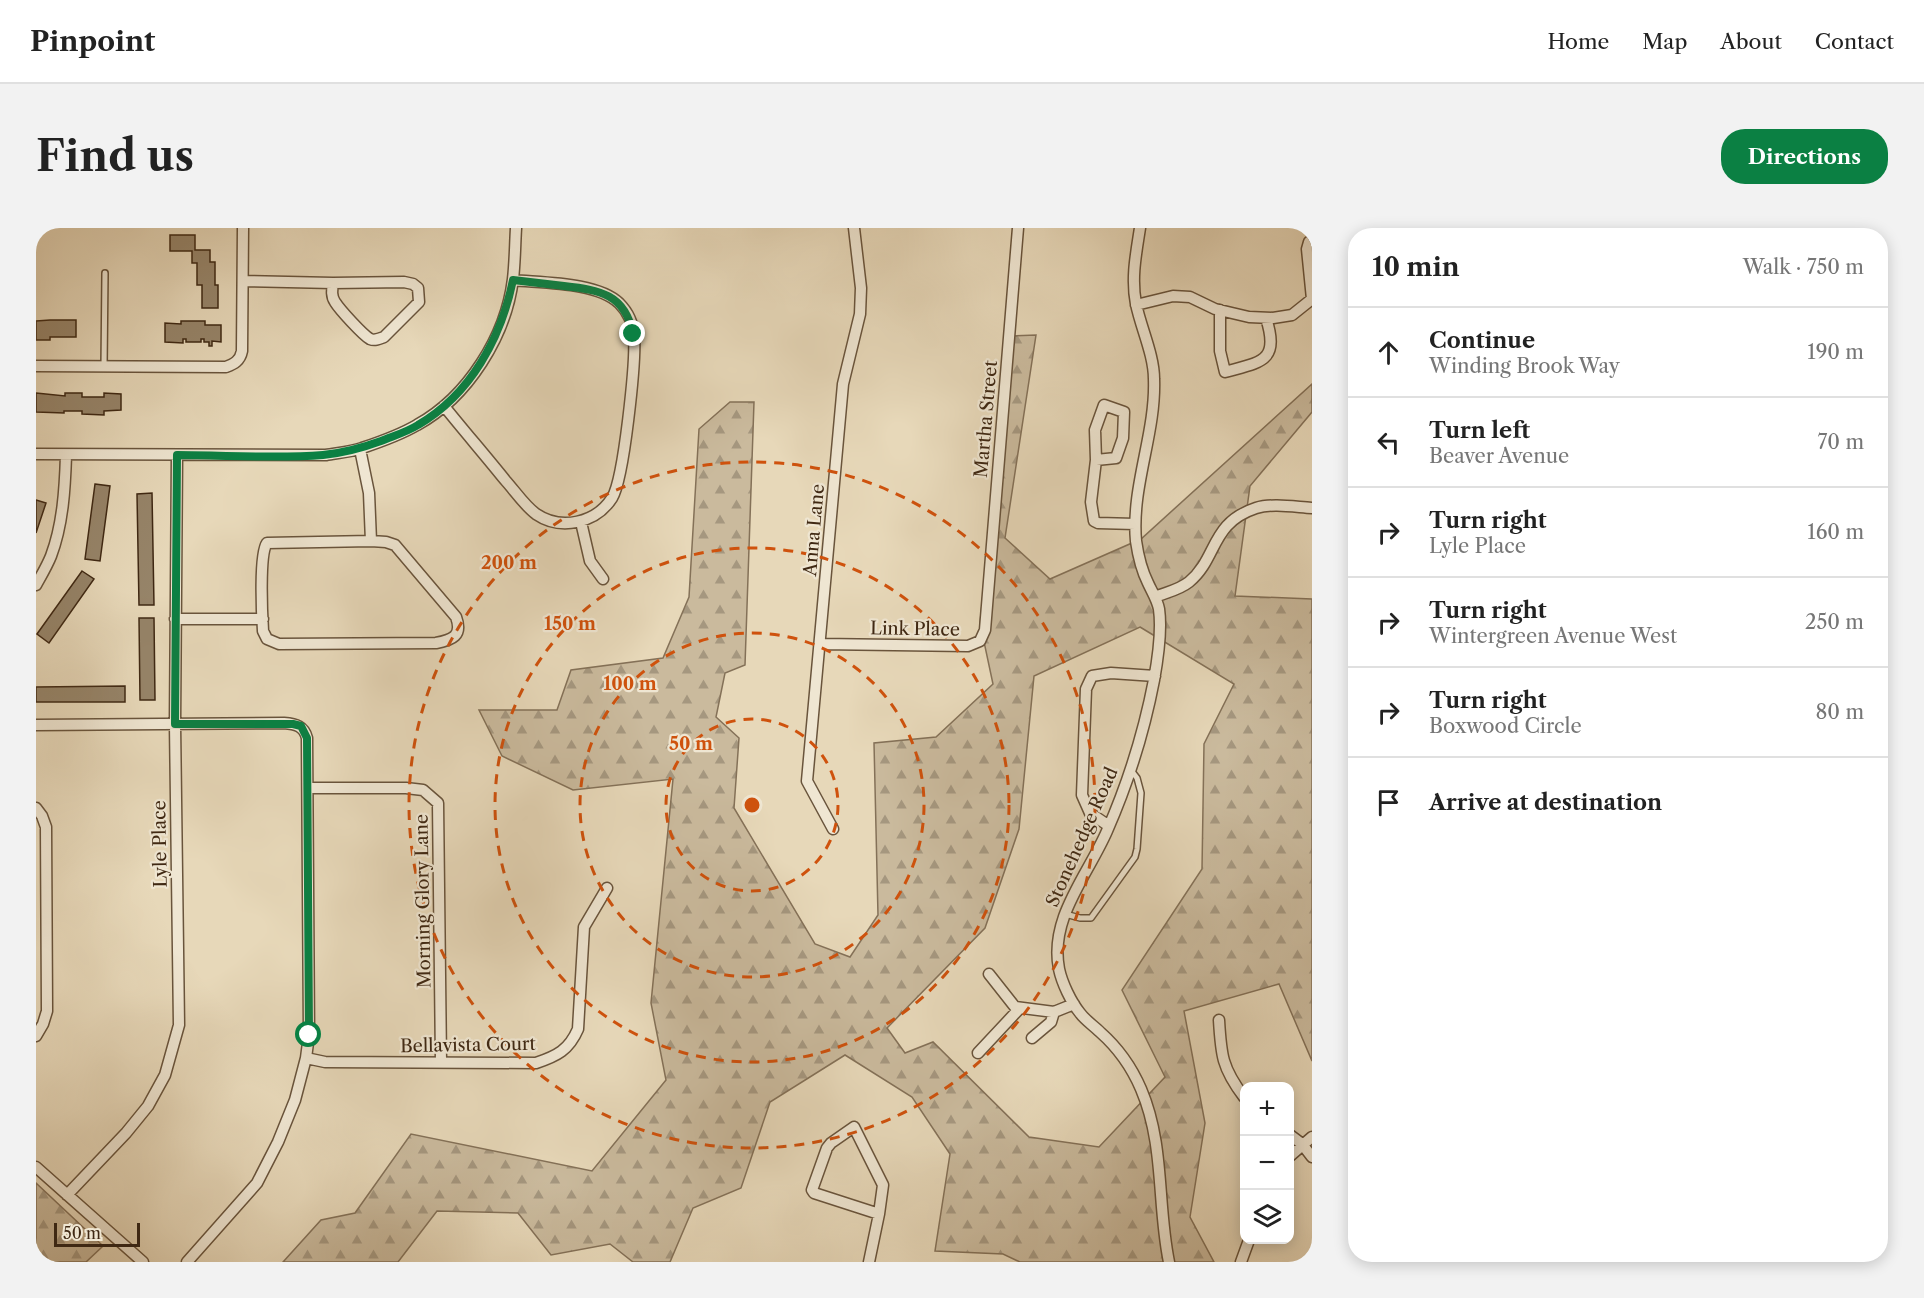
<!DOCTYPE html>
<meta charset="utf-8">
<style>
body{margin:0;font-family:"Libre Caslon Text",serif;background:#f2f2f2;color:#222}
.controls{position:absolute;right:18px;bottom:18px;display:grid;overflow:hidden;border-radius:12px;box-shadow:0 3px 15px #0003}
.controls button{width:54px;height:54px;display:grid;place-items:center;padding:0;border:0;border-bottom:2px solid #e0e0e0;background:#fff;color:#222;font:30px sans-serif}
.scale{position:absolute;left:18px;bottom:15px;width:86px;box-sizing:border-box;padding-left:6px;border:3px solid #3f2813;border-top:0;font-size:16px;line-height:21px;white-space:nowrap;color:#3f2813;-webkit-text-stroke:4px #efe6d2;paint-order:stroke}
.stop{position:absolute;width:18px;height:18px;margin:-14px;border:4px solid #0b8043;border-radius:50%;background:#fff}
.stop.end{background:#0b8043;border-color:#fff;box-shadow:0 2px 6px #0008}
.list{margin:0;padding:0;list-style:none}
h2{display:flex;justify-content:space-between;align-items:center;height:78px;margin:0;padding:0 24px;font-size:26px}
h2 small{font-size:20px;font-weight:400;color:#767676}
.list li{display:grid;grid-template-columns:39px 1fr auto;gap:18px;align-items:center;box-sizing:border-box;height:90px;padding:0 24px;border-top:2px solid #e0e0e0}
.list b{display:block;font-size:22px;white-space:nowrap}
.list p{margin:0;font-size:20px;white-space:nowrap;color:#767676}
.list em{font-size:20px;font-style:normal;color:#767676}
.icon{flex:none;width:33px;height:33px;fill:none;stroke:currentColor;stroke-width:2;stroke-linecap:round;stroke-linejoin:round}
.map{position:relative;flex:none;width:1276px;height:1034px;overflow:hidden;border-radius:24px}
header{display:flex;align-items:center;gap:36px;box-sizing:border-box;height:84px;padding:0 30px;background:#fff;border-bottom:2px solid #e0e0e0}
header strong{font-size:28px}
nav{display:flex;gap:33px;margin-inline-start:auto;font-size:21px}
.intro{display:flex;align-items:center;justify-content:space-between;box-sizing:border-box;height:144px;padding:0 36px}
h1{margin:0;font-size:42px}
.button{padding:15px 27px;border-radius:24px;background:#0b8043;color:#fff;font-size:21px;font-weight:700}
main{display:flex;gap:36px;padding:0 36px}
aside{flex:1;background:#fff;border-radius:24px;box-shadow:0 3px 15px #0003}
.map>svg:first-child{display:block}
.forest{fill:url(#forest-firs);stroke:#847158;stroke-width:1.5;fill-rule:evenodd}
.building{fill:#968469;stroke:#3f2813;stroke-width:1.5}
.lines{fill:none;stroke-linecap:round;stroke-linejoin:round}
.lane-casing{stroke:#69543c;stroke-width:8}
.street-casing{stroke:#69543c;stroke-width:13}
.lane{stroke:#efe6d2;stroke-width:5}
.street{stroke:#efe6d2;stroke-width:10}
.route{stroke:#0b8043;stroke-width:8}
.ring{fill:none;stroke:#cf520d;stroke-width:3;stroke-dasharray:10 8}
.labels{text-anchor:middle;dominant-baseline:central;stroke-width:4.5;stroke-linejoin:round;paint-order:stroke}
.street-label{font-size:18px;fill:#3f2813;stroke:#efe6d2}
.centre{fill:#cf520d;stroke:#efe6d2;stroke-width:3}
.ring-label{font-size:18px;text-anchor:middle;font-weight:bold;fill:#cf520d;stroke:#efe6d2;stroke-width:4.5;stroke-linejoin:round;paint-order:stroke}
</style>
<header>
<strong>Pinpoint</strong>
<nav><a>Home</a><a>Map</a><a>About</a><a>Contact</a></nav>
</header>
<div class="intro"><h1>Find us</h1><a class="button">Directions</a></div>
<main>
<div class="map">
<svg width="1276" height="1034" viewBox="0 0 1276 1034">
<defs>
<pattern id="forest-firs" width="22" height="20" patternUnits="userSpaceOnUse" patternTransform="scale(1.5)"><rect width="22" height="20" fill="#caba9d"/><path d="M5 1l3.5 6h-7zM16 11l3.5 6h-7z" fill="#a5977f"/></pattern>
</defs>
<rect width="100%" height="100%" fill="#e7d8b9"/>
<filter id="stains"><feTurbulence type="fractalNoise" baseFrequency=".00333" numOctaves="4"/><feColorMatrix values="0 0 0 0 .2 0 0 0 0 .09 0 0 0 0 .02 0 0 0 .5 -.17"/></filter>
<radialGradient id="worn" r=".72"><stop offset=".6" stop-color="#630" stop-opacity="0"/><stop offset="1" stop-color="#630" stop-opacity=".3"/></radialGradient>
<path class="forest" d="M1000 107 969 310 1014 351 1105 311 1276 156V184L1214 258 1199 368 1276 371V833L1243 756 1148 783 1169 895 1154 989 1178 1034H984L967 1026 899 1023 914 926 876 869 809 827 734 874 705 960 657 980 634 1034H597L574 1016 515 1027 482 985 401 983 362 1034H247L285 992 319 985 375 906 556 943 630 852 615 775 637 551 537 562 466 528 443 482H521L535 442 627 430 653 369 663 201 694 174H718L709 437 689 445 680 489 703 510 698 580 779 716 814 729 842 687 838 515 900 509 957 456 944 395 974 108ZM1104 399 1198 456 1168 516 1166 641 1086 762 1129 849 1063 919 993 909 897 814 869 825 851 800 949 700 983 601 998 448Z
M0 955 67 1018 50 1034H0Z"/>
<path class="building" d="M134 7H159V22H174V34H179V57H182V80H166V57H161V35H156V23H134Z
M14 92H40V109H14V112H0V93Z
M145 93H169V97H185V114L176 113V118H173V114H168V111H165V114H150V111H147V115L129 114V95L145 96Z
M0 165 29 168V165H46V169H68V165L85 166V182L68 183V187L46 186V183H28V185L0 184Z
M59 256 74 258 64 333 49 331Z
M116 265 118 377H103L101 266Z
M0 272 10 275 0 305Z
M46 343 58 351 13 415 1 406Z
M103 390H118L119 472H104Z
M89 458V474H0V459Z"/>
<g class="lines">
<defs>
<path id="lane" d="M68 139 69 45
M1029 686 1044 690H1055L1099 629 1101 621 1105 565 1101 550 1094 541"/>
<path id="street" d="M1104 0C1100 26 1095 50 1100 76 1105 100 1118 127 1118 151 1120 206 1095 258 1100 313 1102 327 1106 343 1112 355 1116 364 1121 371 1123 381 1126 402 1122 430 1118 452 1108 504 1092 555 1071 603 1052 647 1013 690 1023 741 1026 755 1035 774 1044 785 1049 792 1058 798 1064 804 1081 819 1096 840 1105 861 1129 917 1121 977 1133 1034
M207 53 297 55
M368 54 377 56 382 60 383 74 348 109C343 111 339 113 334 111 327 107 304 82 299 74 295 68 296 62 297 55Z
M1276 71 1271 21 1273 14 1276 12
M1100 77 1137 68 1154 69 1179 81 1213 89 1237 90 1256 87 1276 71
M1184 82V123L1189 144C1225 134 1244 134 1230 90
M0 138 190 139C198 136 204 133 206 123L207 0
M1068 177 1088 184 1087 210 1080 230 1060 232 1059 202Z
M408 178C428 203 449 227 469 252 479 263 488 277 500 286 525 303 560 295 576 270 588 251 600 133 598 108 597 95 591 83 583 75 561 54 507 55 477 52
M324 221 333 265 335 313
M0 226 290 227C301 225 315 224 326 220 344 214 364 207 381 197 432 169 470 108 477 51 479 34 479 17 480 0
M1060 232 1055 274 1058 293 1062 295 1099 296
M545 294 554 333 567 351
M335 313 350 314 359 317 420 389C427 408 416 412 400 415L243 416 231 411 227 403C226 387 223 326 231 315Z
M0 357C5 348 11 338 15 328 27 296 29 260 30 227
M1119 369C1131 364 1143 362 1153 354 1182 330 1174 295 1220 280 1236 275 1259 279 1276 280
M139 391H227
M785 416 932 418 944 413 949 402 982 0
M0 497 248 495C260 496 268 498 271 510L273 807 270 830 259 872 242 914 221 955 151 1034
M272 560H370L387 562 402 575 405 834
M0 580 6 588 10 599 11 783 7 796 0 808
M1073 598 1054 585 1046 567 1050 461 1056 448 1075 445 1119 448
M797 601 771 553 807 156 824 86 825 60 818 0
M953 746 979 779 1018 784
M1183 792C1185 827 1186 840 1208 869
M996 810 1015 794 1018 784 1038 776
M942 825 984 780
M270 830 289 834 500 835C521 828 533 822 542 801L548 699 571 660
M818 899 847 957 843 986 778 965 776 962 791 920 795 915Z
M1254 907 1266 916 1276 929
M1254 928 1276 909
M0 939 107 1034
M31 967 90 905 112 878 129 847 143 797 139 496 141 227
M833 1034 843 986
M1205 1034 1213 1012"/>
</defs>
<use href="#lane" class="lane-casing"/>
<use href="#street" class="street-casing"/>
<use href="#lane" class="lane"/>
<use href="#street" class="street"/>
</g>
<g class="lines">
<path class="route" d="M273 807 271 510 265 498 257 496H139L141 227C190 227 239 231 287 227 307 225 326 220 345 213 357 208 371 204 382 197 435 166 465 110 477 52 494 54 511 56 528 58 564 62 589 66 597 106"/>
</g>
<g class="ring">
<circle cx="716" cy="577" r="86"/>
<circle cx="716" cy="577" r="172"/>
<circle cx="716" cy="577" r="257"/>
<circle cx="716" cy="577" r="343"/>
</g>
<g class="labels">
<g class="street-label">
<text transform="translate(950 191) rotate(-85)">Martha Street</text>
<text transform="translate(778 302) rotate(-85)">Anna Lane</text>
<text transform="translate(879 401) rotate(1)">Link Place</text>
<text transform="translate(1046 609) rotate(-66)">Stonehedge Road</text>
<text transform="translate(124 616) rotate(-91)">Lyle Place</text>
<text transform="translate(387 673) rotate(-91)">Morning Glory Lane</text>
<text transform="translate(432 817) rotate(-1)">Bellavista Court</text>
</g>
</g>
<circle cx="716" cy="577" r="9" class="centre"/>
<g class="ring-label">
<text x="473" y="341">200 m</text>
<text x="534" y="402">150 m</text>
<text x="594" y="462">100 m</text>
<text x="655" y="522">50 m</text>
</g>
<rect width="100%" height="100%" filter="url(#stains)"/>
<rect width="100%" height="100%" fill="url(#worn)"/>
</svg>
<div class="controls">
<button>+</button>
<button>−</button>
<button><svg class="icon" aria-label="layers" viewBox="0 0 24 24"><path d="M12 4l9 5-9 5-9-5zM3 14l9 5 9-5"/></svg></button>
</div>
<div class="scale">50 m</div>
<div class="stop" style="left:273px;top:807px"></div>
<div class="stop end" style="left:597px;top:106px"></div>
</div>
<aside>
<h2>10 min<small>Walk · 750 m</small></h2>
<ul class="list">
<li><svg class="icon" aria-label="ahead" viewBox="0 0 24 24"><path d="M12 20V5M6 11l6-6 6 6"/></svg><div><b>Continue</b><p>Winding Brook Way</p></div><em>190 m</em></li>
<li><svg class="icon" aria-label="left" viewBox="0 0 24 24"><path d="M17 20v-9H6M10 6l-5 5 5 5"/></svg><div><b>Turn left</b><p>Beaver Avenue</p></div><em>70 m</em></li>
<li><svg class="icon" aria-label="right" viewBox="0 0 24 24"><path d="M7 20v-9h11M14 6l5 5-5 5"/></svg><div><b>Turn right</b><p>Lyle Place</p></div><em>160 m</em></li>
<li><svg class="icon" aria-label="right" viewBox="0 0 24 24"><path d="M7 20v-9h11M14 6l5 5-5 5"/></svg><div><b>Turn right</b><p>Wintergreen Avenue West</p></div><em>250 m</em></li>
<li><svg class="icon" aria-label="right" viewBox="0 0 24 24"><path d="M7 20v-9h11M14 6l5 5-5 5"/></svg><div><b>Turn right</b><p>Boxwood Circle</p></div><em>80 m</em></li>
<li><svg class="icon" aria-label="arrive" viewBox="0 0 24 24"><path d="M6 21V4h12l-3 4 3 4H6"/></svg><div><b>Arrive at destination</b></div></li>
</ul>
</aside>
</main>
